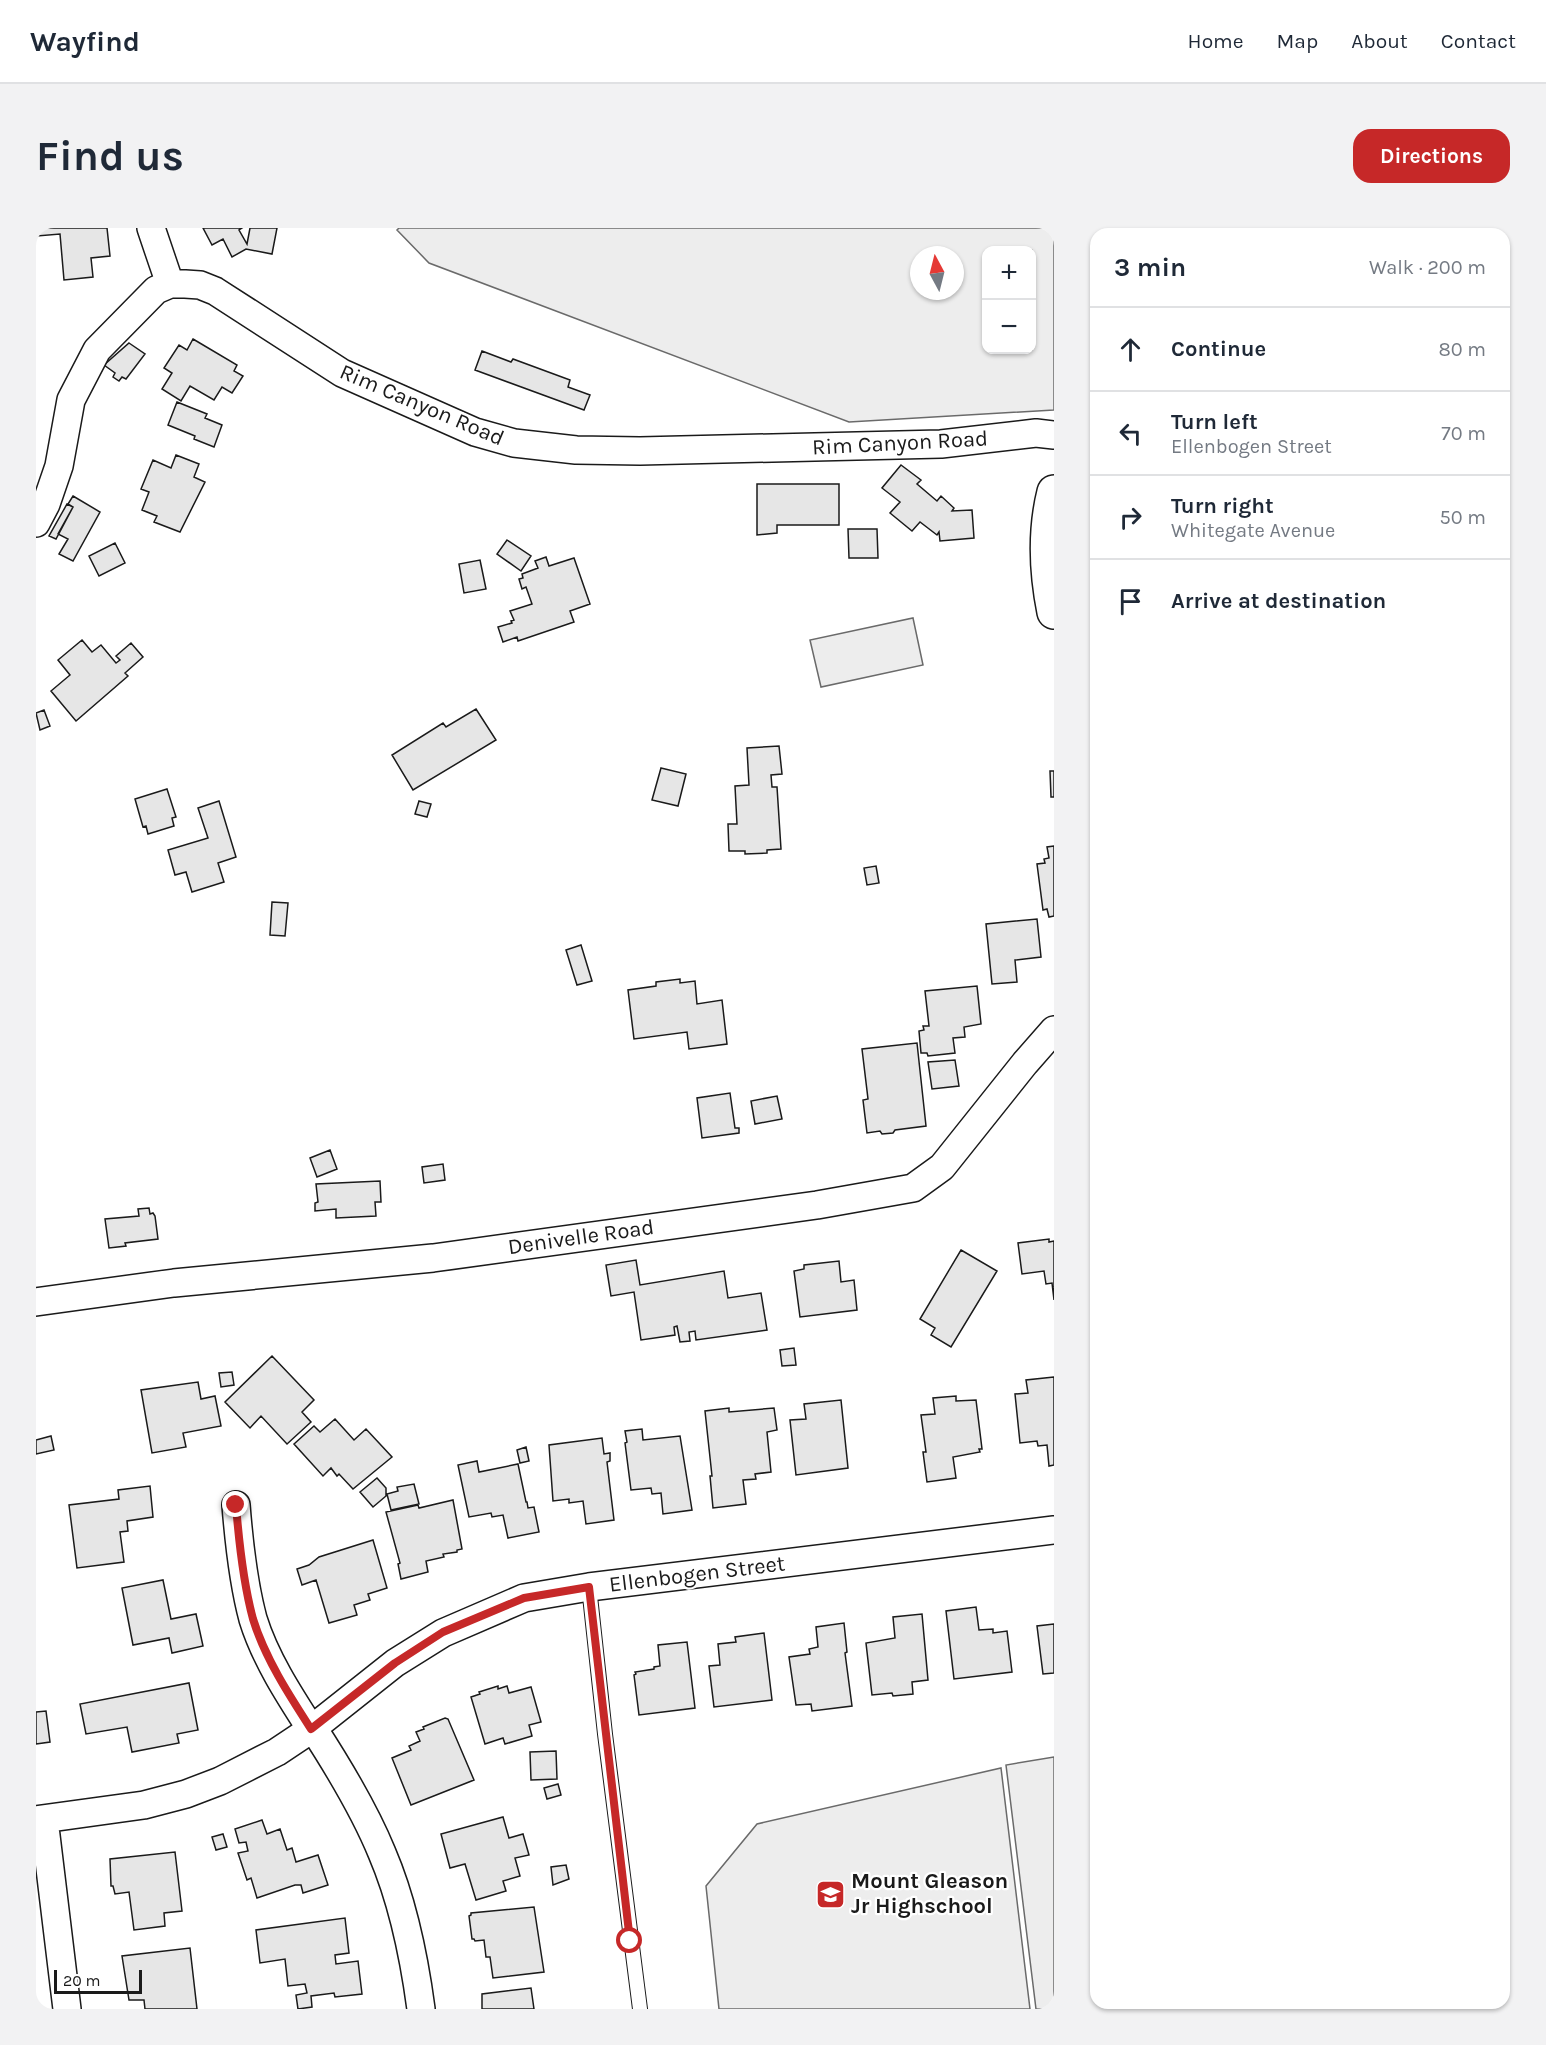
<!DOCTYPE html>
<meta charset="utf-8">
<style>
body{margin:0;font-family:Karla,sans-serif;background:#f2f2f3;color:#1f2937}
.controls{position:absolute;right:18px;top:18px;display:grid;overflow:hidden;border-radius:12px;box-shadow:0 2px 4px #0004}
.controls button{width:54px;height:54px;display:grid;place-items:center;padding:0;border:0;border-bottom:2px solid #e0e1e3;background:#fff;color:#1f2937;font:30px sans-serif}
.compass{position:absolute;left:874px;top:18px;width:54px;height:54px;border-radius:50%;background:#fff;box-shadow:0 2px 4px #0004;rotate:353deg}
.scale{position:absolute;left:18px;bottom:15px;width:88px;box-sizing:border-box;padding-left:6px;border:3px solid #1a1a1a;border-top:0;font-size:16px;line-height:21px;white-space:nowrap;color:#1a1a1a;-webkit-text-stroke:4px #fff;paint-order:stroke}
.stop{position:absolute;width:18px;height:18px;margin:-14px;border:4px solid #c62828;border-radius:50%;background:#fff}
.stop.end{background:#c62828;border-color:#fff;box-shadow:0 2px 6px #0008}
.list{margin:0;padding:0;list-style:none}
h2{display:flex;justify-content:space-between;align-items:center;height:78px;margin:0;padding:0 24px;font-size:26px}
h2 small{font-size:20px;font-weight:400;color:#747a83}
.list li{display:grid;grid-template-columns:39px 1fr auto;gap:18px;align-items:center;box-sizing:border-box;height:84px;padding:0 24px;border-top:2px solid #e0e1e3}
.list b{display:block;font-size:22px;white-space:nowrap}
.list p{margin:0;font-size:20px;white-space:nowrap;color:#747a83}
.list em{font-size:20px;font-style:normal;color:#747a83}
.icon{flex:none;width:33px;height:33px;fill:none;stroke:currentColor;stroke-width:2;stroke-linecap:round;stroke-linejoin:round}
.map{position:relative;flex:none;width:1018px;height:1781px;overflow:hidden;border-radius:18px}
header{display:flex;align-items:center;gap:36px;box-sizing:border-box;height:84px;padding:0 30px;background:#fff;border-bottom:2px solid #e0e1e3}
header strong{font-size:28px}
nav{display:flex;gap:33px;margin-inline-start:auto;font-size:21px}
.intro{display:flex;align-items:center;justify-content:space-between;box-sizing:border-box;height:144px;padding:0 36px}
h1{margin:0;font-size:42px}
.button{padding:15px 27px;border-radius:18px;background:#c62828;color:#fff;font-size:21px;font-weight:700}
main{display:flex;gap:36px;padding:0 36px}
aside{flex:1;background:#fff;border-radius:18px;box-shadow:0 2px 4px #0004}
.map>svg:first-child{display:block}
.built{fill:#ededed;stroke:#6a6a6a;stroke-width:1.5;fill-rule:evenodd}
.building{fill:#e6e6e6;stroke:#1a1a1a;stroke-width:1.5}
.lines{fill:none;stroke-linecap:round;stroke-linejoin:round}
.lane-casing{stroke:#1a1a1a;stroke-width:16}
.street-casing{stroke:#1a1a1a;stroke-width:30}
.secondary-casing{stroke:#1a1a1a;stroke-width:36}
.lane{stroke:#fff;stroke-width:14}
.street{stroke:#fff;stroke-width:27}
.secondary{stroke:#fff;stroke-width:33}
.route{stroke:#c62828;stroke-width:8}
.labels{text-anchor:middle;dominant-baseline:central;stroke-width:4.5;stroke-linejoin:round;paint-order:stroke}
.street-label{font-size:22px;fill:#1a1a1a;stroke:#fff}
.poi-label{font-size:22px;font-weight:bold;fill:#1a1a1a;stroke:#fff;text-anchor:start}
</style>
<header>
<strong>Wayfind</strong>
<nav><a>Home</a><a>Map</a><a>About</a><a>Contact</a></nav>
</header>
<div class="intro"><h1>Find us</h1><a class="button">Directions</a></div>
<main>
<div class="map">
<svg width="1018" height="1781" viewBox="0 0 1018 1781">
<rect width="100%" height="100%" fill="#fff"/>
<path class="built" d="M363 0H1018V182L813 194 393 35 361 2ZM996 22V122H951V22ZM883 27H919V63H883Z
M877 390 887 437 785 459 774 412Z
M1018 1529V1781H1000L970 1537Z
M965 1540 994 1781H683L670 1658 721 1596Z"/>
<path class="building" d="M0 0H71L74 28 55 30 57 49 28 52 24 6 1 8Z
M167 0H206L203 2 211 16 214 0H241L236 26 210 21 196 29 187 11 176 17Z
M157 111 201 137 198 143 207 148 196 165 186 159 178 172 154 158 145 173 126 161 136 145 128 140 143 117 151 122Z
M93 115 109 126 90 151 86 149 83 153 77 149 79 145 68 137Z
M446 123 475 134 477 131 534 152 532 159 554 167 548 182 439 142Z
M141 174 171 186 169 190 186 197 178 219 158 211 159 208 132 197Z
M140 227 163 236 158 249 169 254 144 304 118 294 121 288 106 282 113 264 105 261 117 232 135 240Z
M865 237 885 252 881 256 901 273 905 268 918 280 916 283 936 282 938 310 904 313 903 304 901 307 884 294 876 303 854 285 864 274 846 260Z
M721 256H803V297H741V305L721 307Z
M37 268 64 284 37 333 23 326 32 311 22 306 37 279 32 276Z
M31 276 37 279 20 311 13 308Z
M812 301H841L842 330H813Z
M471 312 495 328 485 343 461 326Z
M79 315 89 335 63 348 53 328Z
M510 329 513 338 538 330 554 376 534 383 538 394 482 413 481 409 467 414 462 399 476 395 475 393 478 392 474 383 496 376 490 359 486 361 483 351 487 350 486 346 502 340 499 333Z
M444 332 450 361 428 365 423 336Z
M46 412 56 424 65 417 80 435 84 432 80 428 95 415 107 429 89 445 92 448 40 493 15 463 34 447 22 432Z
M440 481 460 512 377 562 356 527 407 495 410 499Z
M8 482 14 498 4 502 0 485Z
M743 518 746 546 735 547 736 559H741L745 621 731 622V625L709 626V623H693L692 596H701L699 558 713 557 711 520Z
M625 540 650 546 642 578 616 572Z
M1014 543H1018V569H1015Z
M131 561 140 589 136 590 138 598 112 606 110 598 107 599 99 571Z
M183 573 200 629 182 635 188 654 156 664 150 644 139 647 132 622 172 610 162 580Z
M383 573 395 576 391 589 379 586Z
M1018 618V688L1013 689 1011 681 1007 682 1001 636 1009 635 1008 631 1013 630 1011 619Z
M840 638 843 655 831 657 828 640Z
M236 674 252 675 249 708 234 707Z
M1001 691 1005 729 979 732 981 754 956 756 950 696Z
M545 717 556 753 541 757 530 722Z
M644 751V755L659 753 661 776 686 772 691 816 653 821 651 804 598 811 592 762 620 758V754Z
M941 758 945 796 928 799 929 809 917 810 919 825 892 828 891 825H885L883 803 888 802 887 798H893L889 763Z
M881 815 890 898 859 902 857 905 846 906 844 903 831 905 827 872 832 871 826 821Z
M919 832 923 858 896 861 892 834Z
M694 865 699 900H703V905L666 910 661 870Z
M741 868 746 891 719 896 715 873Z
M294 922 301 941 281 949 274 930Z
M407 936 409 952 388 955 386 939Z
M344 953 345 974H339L340 988 300 990V981L279 983V975L282 974 280 956Z
M113 980 114 986 117 985 119 988 122 1011 89 1015 90 1018 73 1020 69 991 103 988 102 981Z
M1013 1011V1014L1018 1013V1072L1016 1055 1010 1056 1008 1043 986 1046 982 1015Z
M925 1022 961 1043 915 1119 895 1107 899 1100 884 1091Z
M600 1032 604 1057 688 1043 692 1070 725 1065 731 1102 660 1112 659 1103 653 1104 654 1113 644 1114 641 1098 638 1099 639 1107 605 1112 598 1064 575 1068 570 1037Z
M803 1033 805 1054 818 1052 821 1082 764 1089 758 1043 768 1041V1037Z
M758 1120 760 1137 746 1138 744 1122Z
M236 1128 278 1172 266 1184 275 1194 251 1216 225 1188 214 1200 189 1174Z
M196 1144 198 1157 185 1159 183 1145Z
M1018 1149V1237L1013 1238 1011 1217 1002 1218 1001 1213 984 1215 979 1166 992 1165 990 1152Z
M162 1154 165 1171 179 1168 185 1198 147 1205 150 1219 116 1225 105 1162Z
M920 1168V1173L940 1172 946 1221H943L944 1224 917 1229 920 1250 891 1254 887 1224H890L885 1187 899 1186 897 1170Z
M805 1172 812 1240 760 1247 754 1192 770 1191 768 1176Z
M693 1180V1184L738 1180 741 1202 731 1204 735 1244 719 1246 720 1251 707 1252 710 1276 677 1280 674 1248H676L669 1183Z
M299 1191 318 1212 330 1201 356 1229 317 1261 303 1246 301 1248 295 1240 287 1248 258 1216 278 1198 284 1204Z
M606 1201 607 1212 644 1208 656 1282 627 1286 625 1265 616 1266 615 1260 595 1262 589 1215 591 1214 589 1203Z
M15 1208 18 1222 0 1226V1212Z
M566 1210 568 1226 574 1225V1233L571 1234 578 1292 550 1296 547 1273 533 1275V1271L517 1273 513 1217Z
M490 1219 493 1233 484 1235 481 1222Z
M441 1233 443 1244 482 1236 490 1274H491L492 1280 498 1279 503 1304 472 1310 467 1287 456 1289 455 1285 433 1289 422 1237Z
M341 1250 350 1260V1268L337 1279 324 1264Z
M378 1256 383 1276 355 1282 351 1266 362 1263 361 1259Z
M114 1258 117 1289 91 1293 92 1303 84 1304 88 1334 41 1340 33 1277 83 1271 82 1262Z
M417 1272 426 1321 421 1322V1324L407 1326 408 1329 390 1333 392 1344 365 1351 362 1336 364 1335 350 1284 382 1277 383 1280Z
M337 1312 351 1360 332 1366 334 1372 318 1377 321 1387 293 1395 280 1352 266 1357 261 1341 273 1337 283 1329Z
M127 1352 135 1391 160 1386 167 1418 136 1425 133 1410 97 1417 86 1360Z
M940 1379 943 1402 957 1401V1405L971 1403 976 1444 918 1451 910 1383Z
M886 1386 892 1452 876 1454 877 1466 857 1468 856 1465 836 1467 830 1415 859 1410 857 1389Z
M808 1395 811 1424 809 1425 816 1478 776 1483 775 1476 760 1477 753 1429 774 1426 773 1421 782 1419 780 1399Z
M1018 1396V1445L1007 1446 1001 1398Z
M728 1405 736 1472 678 1479 673 1438 684 1437 682 1416 700 1414 699 1409Z
M651 1414 659 1480 603 1487 598 1447 600 1446 599 1444 618 1441V1439L624 1438 622 1417Z
M153 1455 162 1502 141 1506 143 1515 96 1524 91 1499 50 1506 44 1476Z
M462 1458V1461L471 1458 473 1465 495 1459 505 1494 493 1497 496 1508 469 1516 467 1510 449 1516 435 1469 444 1466 443 1464Z
M10 1483 14 1514 0 1516V1484Z
M409 1490 412 1491 438 1552 375 1577 356 1530 375 1522 373 1518 384 1513 380 1504 388 1501 387 1499Z
M520 1523 521 1551 495 1552 494 1524Z
M522 1556 525 1567 511 1571 508 1560Z
M467 1589 473 1610 487 1606 493 1627 479 1630 484 1648 467 1653 470 1663 440 1672 429 1636 414 1640 405 1606Z
M226 1592 231 1606 244 1601 251 1622 256 1620 260 1634 282 1627 292 1657 267 1665 265 1657H259L221 1670 215 1650 211 1652 202 1625 212 1623 210 1614 203 1615 199 1601Z
M187 1606 191 1619 180 1622 176 1609Z
M139 1624 146 1683 128 1685 129 1698 98 1702 93 1664 79 1666 77 1658H75L74 1631Z
M530 1637 533 1651 517 1657 515 1639Z
M498 1679 508 1744 457 1750 454 1729H450L448 1712 439 1713 438 1711H436L433 1688 435 1687V1685Z
M309 1690 313 1725 299 1727 300 1736 322 1733 326 1766 299 1769 298 1765 275 1768 276 1779 262 1781 260 1767 271 1765 269 1756 252 1758 249 1731 224 1735 220 1702Z
M154 1720 161 1781H109L108 1772H93L86 1728Z
M495 1760 498 1781H446V1766Z"/>
<g class="lines">
<defs>
<path id="lane" d="M553 1359 569 1506 604 1781"/>
<path id="street" d="M115 0 134 56
M0 295 10 276 23 238 35 172 61 122 120 62 134 56H149L164 57 179 63 306 145 439 204 478 215 540 222 604 223 905 216 1000 205 1018 207
M0 1074 138 1055 397 1030 781 977 877 960 906 939 989 835 1018 802
M200 1277C203 1315 207 1354 217 1391 229 1430 253 1467 275 1501
M277 1500C303 1540 328 1581 346 1625 367 1674 378 1728 385 1781
M8 1591 31 1781
M0 1592 108 1577 150 1566 184 1553 241 1524 277 1500 359 1435 407 1405 488 1370 553 1359 1018 1302"/>
<path id="secondary" d="M1018 264C1008 304 1010 344 1018 384"/>
</defs>
<use href="#lane" class="lane-casing"/>
<use href="#street" class="street-casing"/>
<use href="#secondary" class="secondary-casing"/>
<use href="#lane" class="lane"/>
<use href="#street" class="street"/>
<use href="#secondary" class="secondary"/>
</g>
<g class="lines">
<path class="route" d="M200 1277C203 1315 207 1354 217 1391 229 1430 253 1467 275 1501L359 1435 407 1404 488 1370 553 1359 594 1713"/>
</g>
<defs>
<symbol id="school-square" viewBox="-11 -11 22 22"><rect x="-9" y="-9" width="18" height="18" rx="4" fill="#c62828" stroke="#fff"/><path d="M0-5L7-2L0 1L-7-2ZM-4 1L0 2.5L4 1V4Q0 6-4 4Z" fill="#fff"/></symbol>
</defs>
<g fill-rule="evenodd">
<use href="#school-square" x="778" y="1650" width="33" height="33"/>
</g>
<g class="labels">
<g class="street-label">
<text transform="translate(386 177) rotate(23)">Rim Canyon Road</text>
<text transform="translate(864 215) rotate(-3)">Rim Canyon Road</text>
<text transform="translate(545 1009) rotate(-8)">Denivelle Road</text>
<text transform="translate(661 1346) rotate(-7)">Ellenbogen Street</text>
</g>
<g class="poi-label">
<text x="815" y="1653">Mount Gleason<tspan x="815" dy="25">Jr Highschool</tspan></text>
</g>
</g>
</svg>
<div class="controls">
<button>+</button>
<button>−</button>
</div>
<svg class="compass" viewBox="-18 -18 36 36"><path d="M0-13l5 13h-10z" fill="#e53935"/><path d="M0 13l5-13h-10z" fill="#747a83"/></svg>
<div class="scale">20 m</div>
<div class="stop" style="left:594px;top:1713px"></div>
<div class="stop end" style="left:200px;top:1277px"></div>
</div>
<aside>
<h2>3 min<small>Walk · 200 m</small></h2>
<ul class="list">
<li><svg class="icon" aria-label="ahead" viewBox="0 0 24 24"><path d="M12 20V5M6 11l6-6 6 6"/></svg><div><b>Continue</b></div><em>80 m</em></li>
<li><svg class="icon" aria-label="left" viewBox="0 0 24 24"><path d="M17 20v-9H6M10 6l-5 5 5 5"/></svg><div><b>Turn left</b><p>Ellenbogen Street</p></div><em>70 m</em></li>
<li><svg class="icon" aria-label="right" viewBox="0 0 24 24"><path d="M7 20v-9h11M14 6l5 5-5 5"/></svg><div><b>Turn right</b><p>Whitegate Avenue</p></div><em>50 m</em></li>
<li><svg class="icon" aria-label="arrive" viewBox="0 0 24 24"><path d="M6 21V4h12l-3 4 3 4H6"/></svg><div><b>Arrive at destination</b></div></li>
</ul>
</aside>
</main>
